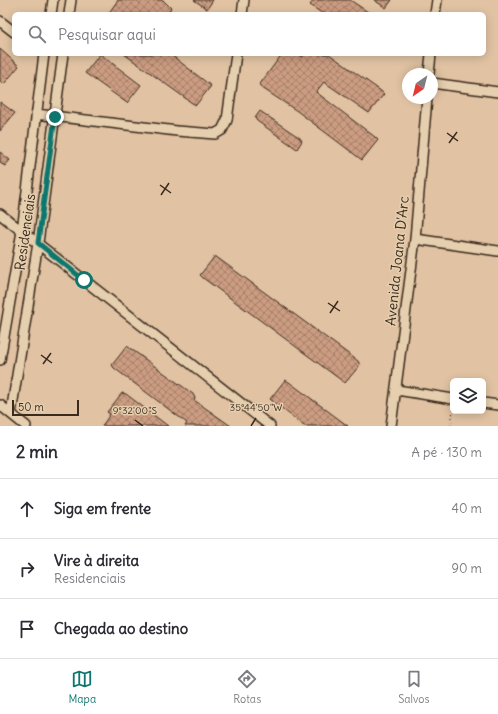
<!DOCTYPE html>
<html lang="pt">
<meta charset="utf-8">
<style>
body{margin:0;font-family:Delius,sans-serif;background:#f7f7f7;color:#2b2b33}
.controls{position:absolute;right:12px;bottom:12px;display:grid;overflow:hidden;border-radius:6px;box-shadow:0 2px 10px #0003}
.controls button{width:36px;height:36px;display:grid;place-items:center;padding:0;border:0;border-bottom:1px solid #e1e1e2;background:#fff;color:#2b2b33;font:20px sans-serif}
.compass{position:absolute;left:402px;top:68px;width:36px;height:36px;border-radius:50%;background:#fff;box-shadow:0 2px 10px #0003;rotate:215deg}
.scale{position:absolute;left:12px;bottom:10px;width:67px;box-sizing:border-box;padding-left:4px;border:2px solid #3b2a1e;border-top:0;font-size:11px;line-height:14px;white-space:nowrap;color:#3b2a1e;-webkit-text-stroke:3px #e5cfae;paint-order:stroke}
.stop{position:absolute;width:12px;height:12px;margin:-9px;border:3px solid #0f766e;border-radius:50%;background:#fff}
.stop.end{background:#0f766e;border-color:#fff;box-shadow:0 1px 4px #0008}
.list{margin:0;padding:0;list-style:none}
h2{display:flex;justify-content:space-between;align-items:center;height:52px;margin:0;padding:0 16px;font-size:17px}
h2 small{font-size:13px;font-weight:400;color:#7c7c81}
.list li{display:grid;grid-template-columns:26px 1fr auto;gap:12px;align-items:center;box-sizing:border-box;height:60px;padding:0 16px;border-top:1px solid #e1e1e2}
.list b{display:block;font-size:15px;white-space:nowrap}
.list p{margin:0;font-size:13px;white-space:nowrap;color:#7c7c81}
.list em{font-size:13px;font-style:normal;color:#7c7c81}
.icon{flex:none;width:22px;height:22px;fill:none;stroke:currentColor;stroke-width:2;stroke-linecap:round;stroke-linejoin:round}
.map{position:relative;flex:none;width:498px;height:426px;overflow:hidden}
.search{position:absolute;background:#fff;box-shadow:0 2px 10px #0003;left:12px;right:12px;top:12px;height:44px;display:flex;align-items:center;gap:10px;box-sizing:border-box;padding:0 14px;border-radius:6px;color:#7c7c81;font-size:15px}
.sheet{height:232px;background:#fff}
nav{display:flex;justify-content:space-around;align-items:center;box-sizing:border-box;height:56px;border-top:1px solid #e1e1e2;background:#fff;font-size:11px;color:#7c7c81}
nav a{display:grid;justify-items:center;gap:2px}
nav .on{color:#0f766e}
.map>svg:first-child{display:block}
.building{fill:url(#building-cross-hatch);stroke:#3b2a1e}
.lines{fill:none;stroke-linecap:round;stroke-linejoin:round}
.street-casing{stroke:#3b2a1e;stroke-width:12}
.path{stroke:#3b2a1e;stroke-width:1.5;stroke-dasharray:1 3;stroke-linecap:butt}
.street{stroke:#e5cfae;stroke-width:9}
.route{stroke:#0f766e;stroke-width:5}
.ticks{fill:none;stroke:#3b2a1e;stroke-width:1.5}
.labels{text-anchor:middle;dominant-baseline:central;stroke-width:3;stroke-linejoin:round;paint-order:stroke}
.street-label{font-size:14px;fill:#3b2a1e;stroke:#e5cfae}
.ticks-label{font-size:10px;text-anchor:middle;fill:#3b2a1e;stroke:#e5cfae;stroke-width:3;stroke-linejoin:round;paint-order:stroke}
</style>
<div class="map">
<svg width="498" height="426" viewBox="0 0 498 426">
<defs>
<pattern id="building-cross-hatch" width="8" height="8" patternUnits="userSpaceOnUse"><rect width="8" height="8" fill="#cb9c81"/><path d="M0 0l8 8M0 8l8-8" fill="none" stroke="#a67f69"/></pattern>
</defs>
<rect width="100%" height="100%" fill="#e1c3a3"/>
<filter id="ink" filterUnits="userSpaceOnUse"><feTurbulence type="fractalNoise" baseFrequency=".025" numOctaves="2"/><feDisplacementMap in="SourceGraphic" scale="8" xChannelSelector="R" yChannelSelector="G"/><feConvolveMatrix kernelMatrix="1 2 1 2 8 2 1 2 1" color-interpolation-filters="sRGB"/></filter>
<g filter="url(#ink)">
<path class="building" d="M118 0H163L171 8 167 14H108Z
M194 0H213L207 9Z
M314 0H350L371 14H323L310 5Z
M374 0H392L386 8Z
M0 49 19 66 4 84 0 81Z
M100 54 141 85 127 103 85 73Z
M124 54H170L211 86 196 105 192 103Z
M282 54H298L302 57 304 54H329L381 91 384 94 369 113 324 82 316 92 375 137 378 140 362 160 297 111 262 88 260 84Z
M0 102 15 113 0 131Z
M260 111 300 138 302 141 297 149 257 121 255 118Z
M0 152 10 160 5 166 0 163Z
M215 256 358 361 360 365 345 383 203 278 200 275Z
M127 346 193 394 195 398 194 400 231 426H185L187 423 114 368 112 365Z
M285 380 289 382 348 426H304L270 399Z
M122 393 126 394 168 426H102L110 414 107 412Z"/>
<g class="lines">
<defs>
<path id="street" d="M51 14 53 0
M69 14 71 0
M242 14 244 0
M435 14 437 0
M0 21 14 32
M429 74 431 54
M432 83 498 92
M36 114 177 131 215 134 222 130 227 120 236 54
M0 214 270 426
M415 239 498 251
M0 360 22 231 44 54
M397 390 453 399
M483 403 498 405
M0 405 26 426
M11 413 38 243 63 54
M391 426 415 239 427 98"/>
</defs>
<use href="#street" class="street-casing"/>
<path class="path" d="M451 426 453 410"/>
<use href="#street" class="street"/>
</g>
</g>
<g class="lines" filter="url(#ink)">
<path class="route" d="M55 117 38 243 84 280"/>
</g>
<path class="ticks" d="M447 133 458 141M449 143 457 132M160 185 171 193M161 195 169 183M328 303 340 311M330 313 338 301M41 355 52 363M43 364 51 353M135 420 143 426M251 426 256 418"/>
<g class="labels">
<g class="street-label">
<text transform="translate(25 232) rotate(-82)">Residenciais</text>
<text transform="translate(397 261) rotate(-84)">Avenida Joana D'Arc</text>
</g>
</g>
<g class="ticks-label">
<text x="256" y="411">35°44'50"W</text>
<text x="135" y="414">9°32'00"S</text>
</g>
</svg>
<div class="controls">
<button><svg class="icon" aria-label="layers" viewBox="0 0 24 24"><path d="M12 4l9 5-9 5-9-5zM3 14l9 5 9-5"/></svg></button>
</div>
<svg class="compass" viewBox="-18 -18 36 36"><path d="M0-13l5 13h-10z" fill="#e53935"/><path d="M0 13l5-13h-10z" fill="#7c7c81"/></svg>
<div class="scale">50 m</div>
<div class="stop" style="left:84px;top:280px"></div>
<div class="stop end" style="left:55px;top:117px"></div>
<div class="search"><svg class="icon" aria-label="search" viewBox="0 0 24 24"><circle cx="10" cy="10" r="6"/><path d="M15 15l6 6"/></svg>Pesquisar aqui</div>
</div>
<section class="sheet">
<h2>2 min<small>A pé · 130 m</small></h2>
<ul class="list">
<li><svg class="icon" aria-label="ahead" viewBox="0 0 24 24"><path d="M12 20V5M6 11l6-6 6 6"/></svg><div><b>Siga em frente</b></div><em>40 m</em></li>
<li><svg class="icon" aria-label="right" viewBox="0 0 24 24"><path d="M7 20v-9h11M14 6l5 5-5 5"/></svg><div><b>Vire à direita</b><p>Residenciais</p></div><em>90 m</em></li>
<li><svg class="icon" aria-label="arrive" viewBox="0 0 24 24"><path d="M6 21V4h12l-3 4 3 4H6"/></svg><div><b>Chegada ao destino</b></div></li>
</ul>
</section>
<nav>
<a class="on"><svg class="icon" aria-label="map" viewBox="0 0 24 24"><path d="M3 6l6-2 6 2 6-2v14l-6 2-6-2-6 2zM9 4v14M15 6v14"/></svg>Mapa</a>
<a><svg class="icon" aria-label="directions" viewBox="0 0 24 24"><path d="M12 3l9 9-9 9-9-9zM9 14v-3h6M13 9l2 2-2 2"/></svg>Rotas</a>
<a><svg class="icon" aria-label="saved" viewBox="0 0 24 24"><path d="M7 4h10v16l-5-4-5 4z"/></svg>Salvos</a>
</nav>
